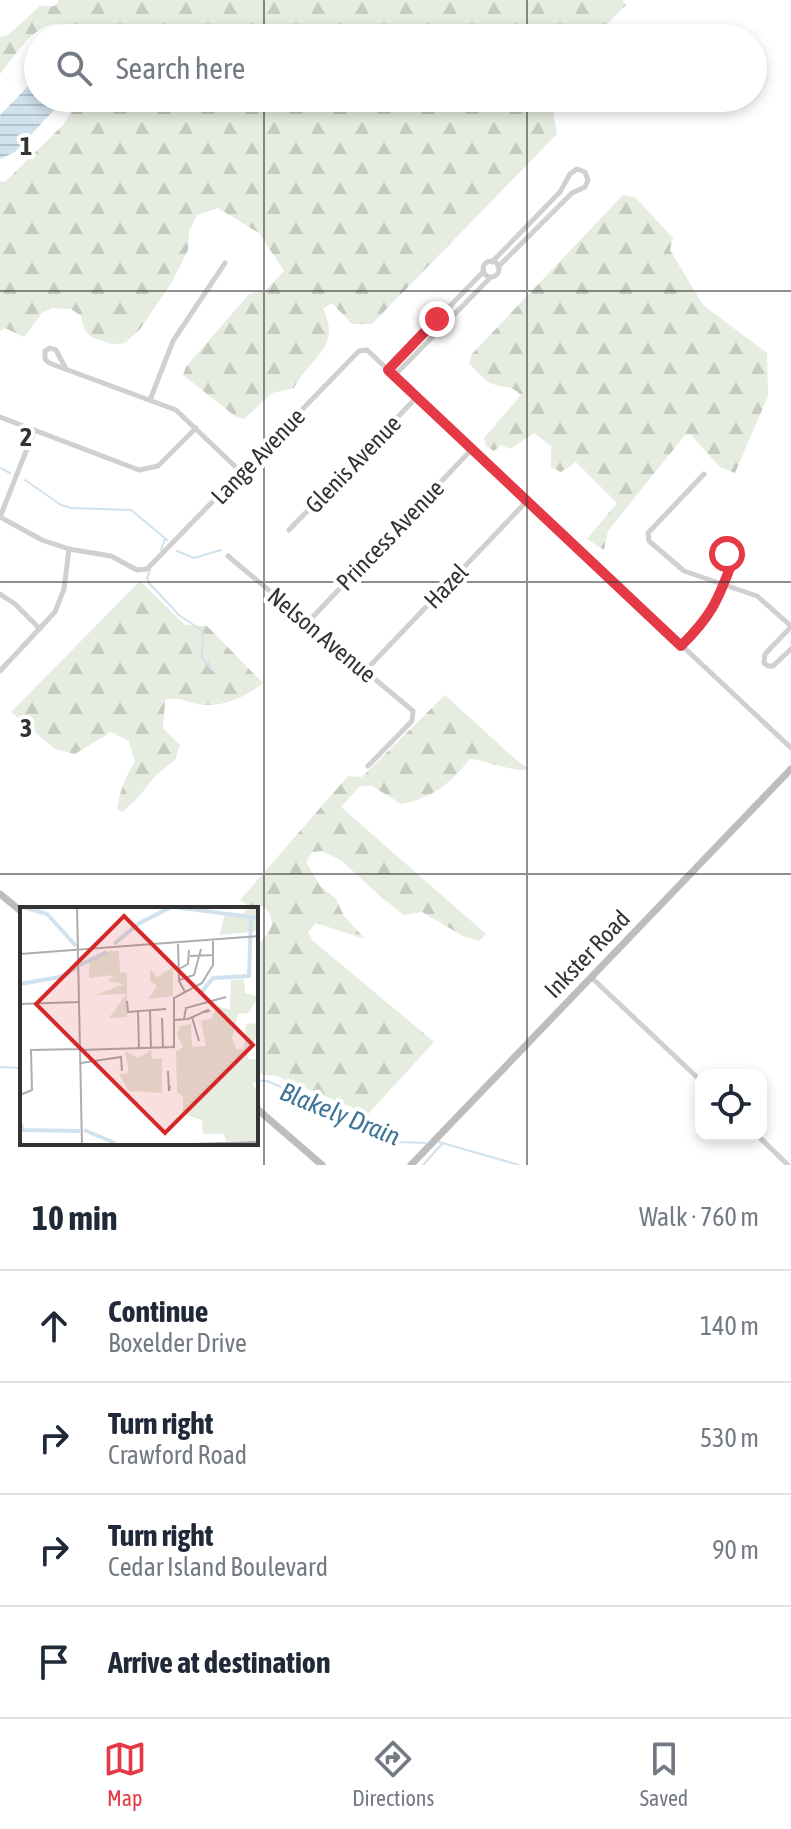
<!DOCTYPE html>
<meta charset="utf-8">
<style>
body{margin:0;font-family:"Asap Condensed",sans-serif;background:#f2f2f3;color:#1f2937}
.controls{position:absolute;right:24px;bottom:24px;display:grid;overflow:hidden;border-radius:16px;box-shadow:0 4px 12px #0003}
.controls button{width:72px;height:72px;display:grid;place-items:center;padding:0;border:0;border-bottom:2px solid #e0e1e3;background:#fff;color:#1f2937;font:40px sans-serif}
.stop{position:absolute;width:24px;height:24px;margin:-18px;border:6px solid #e63946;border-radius:50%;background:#fff}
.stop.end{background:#e63946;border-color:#fff;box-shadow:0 2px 8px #0008}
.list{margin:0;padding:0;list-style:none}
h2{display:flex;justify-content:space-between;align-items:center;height:104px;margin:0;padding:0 32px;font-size:34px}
h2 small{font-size:26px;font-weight:400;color:#747a83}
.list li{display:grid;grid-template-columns:52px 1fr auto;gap:24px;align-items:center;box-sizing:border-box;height:112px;padding:0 32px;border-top:2px solid #e0e1e3}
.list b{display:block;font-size:30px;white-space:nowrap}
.list p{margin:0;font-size:26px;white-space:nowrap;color:#747a83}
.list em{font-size:26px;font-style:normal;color:#747a83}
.icon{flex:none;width:44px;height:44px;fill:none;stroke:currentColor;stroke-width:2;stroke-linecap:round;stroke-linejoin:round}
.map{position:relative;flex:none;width:791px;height:1165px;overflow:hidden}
.search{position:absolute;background:#fff;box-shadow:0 4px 12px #0003;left:24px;right:24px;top:24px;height:88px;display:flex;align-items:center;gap:20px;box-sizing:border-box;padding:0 28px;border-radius:44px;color:#747a83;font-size:30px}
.sheet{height:552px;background:#fff}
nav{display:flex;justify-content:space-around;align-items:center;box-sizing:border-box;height:112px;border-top:2px solid #e0e1e3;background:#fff;font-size:22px;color:#747a83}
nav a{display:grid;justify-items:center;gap:4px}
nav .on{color:#e63946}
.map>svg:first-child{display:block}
.forest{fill:url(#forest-firs)}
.water{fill:url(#water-rules)}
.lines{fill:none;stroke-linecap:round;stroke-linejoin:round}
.stream{stroke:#cfe2ee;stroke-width:2}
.street{stroke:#d0d0d0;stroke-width:5}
.secondary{stroke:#bdbdbd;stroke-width:7}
.route{stroke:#e63946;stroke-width:10}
.grid{fill:none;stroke:#333;stroke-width:2;stroke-opacity:0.55}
.labels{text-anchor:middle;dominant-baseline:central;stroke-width:8;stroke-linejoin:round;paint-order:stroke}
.street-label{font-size:24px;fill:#333;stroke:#fff}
.water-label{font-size:26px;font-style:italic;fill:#3f7597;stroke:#fff}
.inset-river{fill:none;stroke:#cfe2ee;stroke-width:4}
.inset-road{fill:none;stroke:#adadad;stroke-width:2}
.view{fill:#d62828;fill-opacity:0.15;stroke:#d62828;stroke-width:4}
.inset-edge{fill:none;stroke:#333;stroke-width:4}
.grid-label{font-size:26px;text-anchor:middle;font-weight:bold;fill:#333;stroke:#fff;stroke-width:8;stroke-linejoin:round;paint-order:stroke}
</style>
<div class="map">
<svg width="791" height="1165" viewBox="0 0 791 1165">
<defs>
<pattern id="forest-firs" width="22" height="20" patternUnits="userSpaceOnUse" patternTransform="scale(2)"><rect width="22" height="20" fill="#e6ecdf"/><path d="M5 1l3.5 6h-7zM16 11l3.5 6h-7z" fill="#c6cbc0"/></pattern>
<pattern id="water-rules" width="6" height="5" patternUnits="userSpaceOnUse" patternTransform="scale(2)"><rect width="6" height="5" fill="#cfe2ee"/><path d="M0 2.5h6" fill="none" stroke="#b2c2cd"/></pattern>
</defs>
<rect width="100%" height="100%" fill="#fff"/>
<path class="forest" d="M59 0H622L626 5 594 38H87C47 2 25 43 0 74V37L8 35 40 6H55Z
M81 98H551L557 134 372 324H352L332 303 323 309C342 347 311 356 294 388L272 393 244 419 236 417 183 375 186 367 249 294 266 290 284 271 259 233 218 208 197 215 189 231 188 250 172 282 140 329 125 343 111 344 91 337 84 329 81 316 71 309 52 308 42 313 24 337 5 328 0 331V181L5 182 63 125Z
M623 195 635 197 673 238 670 250 703 305 767 353 768 396 735 473 720 467 690 434 685 435 608 531 604 550 587 539 617 503 576 462 561 472 551 467V446L534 433 510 449 501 445 494 451 486 446 484 438 521 395C509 384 510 389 496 385 485 383 477 371 469 363L472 354Z
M140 581 185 625 207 626 263 683C244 698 222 708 197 704 184 701 178 696 165 700L163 728 180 745 175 760 157 774 136 800 122 812 117 809C120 791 125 777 135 762L129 741 111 732 75 754 55 749 11 712Z
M445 695 515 759 528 768 527 770C508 771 490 761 470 759 448 785 435 797 401 804L372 786H360L341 807 486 934 479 941 463 936 422 912 404 915 382 898 342 861 322 851 312 852 306 862 320 886 336 899 344 916 365 939 316 923 308 932 312 940 434 1042 368 1114 276 1076 256 1074V947C268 934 280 923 264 907L247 905 240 900 348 776 362 777Z"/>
<path class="water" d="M38 76V98H65L15 152 0 159V115Z"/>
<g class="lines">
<path class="stream" d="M0 468 10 473
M25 480 61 505 71 508 131 510 167 540
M161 550 165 539
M177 551 194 558 221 550
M150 570 147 578 149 583 180 616 203 631 202 658 212 670
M0 1067 22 1068
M256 1080 267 1081 361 1121 399 1142 425 1143
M439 1142 519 1165
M423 1165 442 1144"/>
<path class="street" d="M483 269a8 8 0 1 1 16 0a8 8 0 1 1-16 0Z
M492 262 560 192 570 174 577 169 585 172 588 180 585 187 572 193 498 267
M66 369 56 350 50 348 45 351V359L49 363 176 410 242 473
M388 370 484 271
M394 376 491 277
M150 400 173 341 225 263
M0 417 139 470 158 466 196 428
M704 474 648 533 649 541 684 571 757 596 791 626
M0 517 42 540 69 549 111 556 137 570 147 569 359 351 367 350 791 748
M0 517 34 431
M289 530 417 397
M228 556 413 711 412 721 368 766
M0 594 15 604 40 629
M308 622 472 449
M791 627 765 654 764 663 768 666H773L791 649
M681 646C710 617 717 603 731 565L727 554 735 548 743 555 738 562 731 565
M0 671 55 612 64 589 69 549
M365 671 527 501
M592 978 701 1081
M757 1135 788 1165"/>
<path class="secondary" d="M0 894 22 912
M256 1108 322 1165
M411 1165 791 769"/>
</g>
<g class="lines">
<path class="route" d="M437 319 388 370 681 646C710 617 717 603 731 565L727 554"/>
</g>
<path class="grid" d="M264 0V38M527 0V38M264 98V1165M527 98V1165M0 291H791M0 582H791M0 874H791"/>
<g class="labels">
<g class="street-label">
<text transform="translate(258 456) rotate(-46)">Lange Avenue</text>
<text transform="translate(353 464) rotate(-46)">Glenis Avenue</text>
<text transform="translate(390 535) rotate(-46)">Princess Avenue</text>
<text transform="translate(446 586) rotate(-46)">Hazel</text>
<text transform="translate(322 635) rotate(40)">Nelson Avenue</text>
<text transform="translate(587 954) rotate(-46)">Inkster Road</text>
</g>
<g class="water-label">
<text transform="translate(340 1114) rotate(22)">Blakely Drain</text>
</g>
</g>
<g transform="translate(20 907)">
<rect width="238" height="238" fill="#fff"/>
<path d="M229 0H238V24L200 28 205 5 223 7ZM90 44H99L100 65 107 66V110L89 111 106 87 76 88 104 77 88 74 94 68 69 71V55ZM153 60V89L128 92 137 79 130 74V61L137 70ZM224 72 225 86 236 89V94L228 106 218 107 212 131 216 142H224L226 117 238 116V129L227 144 228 152H238V174L232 176 238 185V234H206L204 227H183L182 213 163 207V190L157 185 156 144 163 140 157 128 160 119 171 117 172 140 186 139 181 114 191 112 198 99 210 103 211 73ZM131 143 132 152 142 151V186L109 184 99 167 109 166 105 144 118 151Z" fill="#e6ecdf"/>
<path class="inset-river" d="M3 0 27 7 56 39M155 0 238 11M94 37 118 17 151 0M60 58 87 45M0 77 40 70 58 60M180 87 193 71 229 69 231 11M0 216 3 223 60 224M64 223 95 236"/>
<path class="inset-road" d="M57 0 62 238M158 37 159 74 165 85M0 47 238 29M170 49 194 48M159 62 168 57 169 43M159 73 174 68 181 42M107 94 108 105 146 102M0 97 59 95M130 103 131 141M118 104 119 141M172 110 179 134M142 111 143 140M164 112 166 101 206 90M154 113 168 112 188 103 189 104 185 105M60 143 154 140V91L182 76 193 58V34M61 156 101 150 102 164M148 164 149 184 150 179M0 188 12 183 11 143 60 142M19 238H87M140 238 238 235"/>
<path class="view" d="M104 9 233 138 145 226 16 97Z"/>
<rect width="238" height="238" class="inset-edge"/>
</g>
<g class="grid-label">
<text x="26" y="155">1</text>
<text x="26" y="446">2</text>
<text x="26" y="737">3</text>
</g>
</svg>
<div class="controls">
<button><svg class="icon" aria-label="locate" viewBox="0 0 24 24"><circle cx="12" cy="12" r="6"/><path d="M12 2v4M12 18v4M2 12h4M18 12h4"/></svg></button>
</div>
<div class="stop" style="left:727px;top:554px"></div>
<div class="stop end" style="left:437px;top:319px"></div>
<div class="search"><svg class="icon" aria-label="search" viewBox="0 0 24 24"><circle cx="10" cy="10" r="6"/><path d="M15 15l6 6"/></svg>Search here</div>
</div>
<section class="sheet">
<h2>10 min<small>Walk · 760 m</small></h2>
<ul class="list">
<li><svg class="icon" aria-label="ahead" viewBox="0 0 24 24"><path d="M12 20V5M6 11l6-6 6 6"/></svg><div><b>Continue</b><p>Boxelder Drive</p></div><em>140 m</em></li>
<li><svg class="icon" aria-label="right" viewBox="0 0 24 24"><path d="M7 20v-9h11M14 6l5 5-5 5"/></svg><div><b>Turn right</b><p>Crawford Road</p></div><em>530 m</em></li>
<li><svg class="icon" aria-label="right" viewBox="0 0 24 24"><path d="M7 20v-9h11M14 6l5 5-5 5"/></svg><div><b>Turn right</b><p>Cedar Island Boulevard</p></div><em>90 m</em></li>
<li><svg class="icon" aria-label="arrive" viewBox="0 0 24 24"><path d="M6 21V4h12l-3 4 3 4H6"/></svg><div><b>Arrive at destination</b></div></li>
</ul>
</section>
<nav>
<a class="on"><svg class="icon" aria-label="map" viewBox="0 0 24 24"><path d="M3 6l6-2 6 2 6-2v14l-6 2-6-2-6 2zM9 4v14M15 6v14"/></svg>Map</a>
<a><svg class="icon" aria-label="directions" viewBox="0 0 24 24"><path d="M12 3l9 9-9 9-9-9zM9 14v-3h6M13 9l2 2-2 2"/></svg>Directions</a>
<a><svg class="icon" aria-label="saved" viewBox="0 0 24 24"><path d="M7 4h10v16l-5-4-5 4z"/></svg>Saved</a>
</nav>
